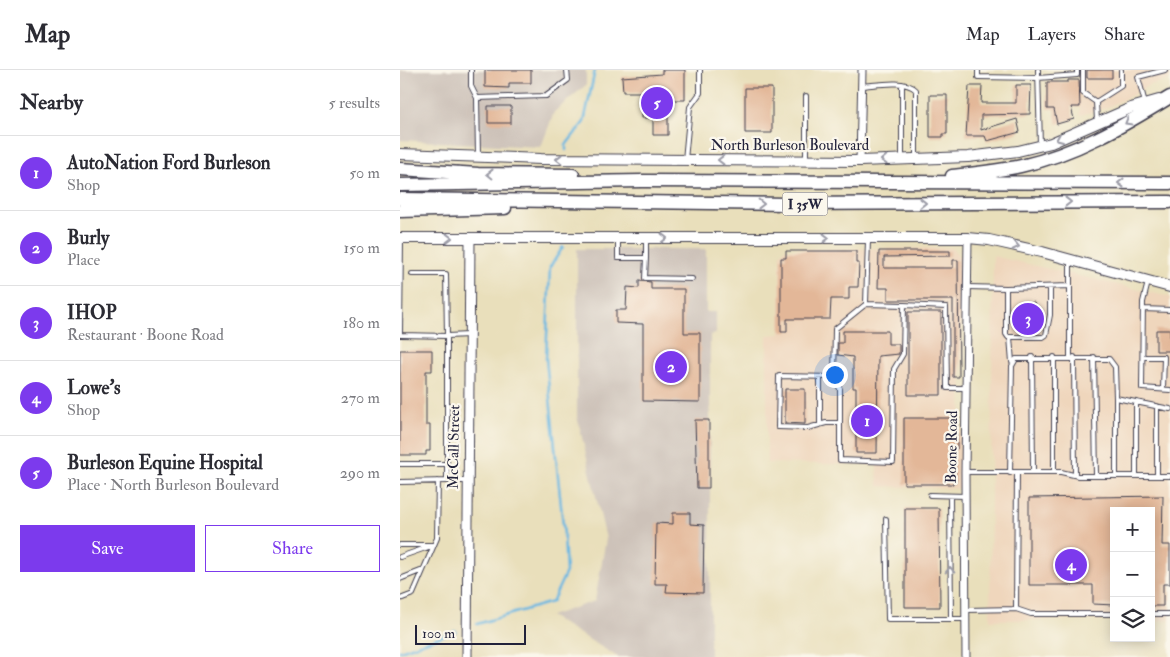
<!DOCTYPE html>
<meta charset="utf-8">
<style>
body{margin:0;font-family:"IM FELL Double Pica",serif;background:#f2f2f3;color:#2b2b33}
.controls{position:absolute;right:15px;bottom:15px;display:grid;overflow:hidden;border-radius:0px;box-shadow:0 2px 12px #0003}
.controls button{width:45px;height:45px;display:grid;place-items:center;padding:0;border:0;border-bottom:1px solid #e1e1e2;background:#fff;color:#2b2b33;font:25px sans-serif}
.scale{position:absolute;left:15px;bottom:12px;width:111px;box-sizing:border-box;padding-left:5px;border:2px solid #22223b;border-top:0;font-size:14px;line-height:18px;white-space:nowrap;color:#22223b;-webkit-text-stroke:4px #fbf7ec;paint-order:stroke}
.you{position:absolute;left:434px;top:304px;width:18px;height:18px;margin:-12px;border:4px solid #fff;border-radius:50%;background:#1a73e8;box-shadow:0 0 0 8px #1a73e833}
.badge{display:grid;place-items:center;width:32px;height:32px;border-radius:50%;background:#7c3aed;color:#fff;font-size:16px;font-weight:700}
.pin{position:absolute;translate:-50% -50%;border:2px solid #fff;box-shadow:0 1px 5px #0006}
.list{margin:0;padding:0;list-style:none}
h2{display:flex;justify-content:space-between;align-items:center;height:65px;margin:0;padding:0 20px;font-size:21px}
h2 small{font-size:16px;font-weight:400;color:#7c7c81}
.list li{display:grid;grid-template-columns:32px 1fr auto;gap:15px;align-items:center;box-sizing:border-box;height:75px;padding:0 20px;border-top:1px solid #e1e1e2}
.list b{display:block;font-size:19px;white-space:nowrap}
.list p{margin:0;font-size:16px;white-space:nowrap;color:#7c7c81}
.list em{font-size:16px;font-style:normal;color:#7c7c81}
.actions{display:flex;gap:10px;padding:15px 20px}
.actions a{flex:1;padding:11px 0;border:1px solid #7c3aed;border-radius:0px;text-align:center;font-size:18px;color:#7c3aed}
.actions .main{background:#7c3aed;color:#fff}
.icon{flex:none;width:28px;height:28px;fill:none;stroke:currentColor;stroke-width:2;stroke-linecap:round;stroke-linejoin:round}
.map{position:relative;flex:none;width:770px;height:587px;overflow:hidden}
header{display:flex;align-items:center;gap:30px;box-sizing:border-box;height:70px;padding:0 25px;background:#fff;border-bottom:1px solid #e1e1e2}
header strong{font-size:24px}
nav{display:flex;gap:28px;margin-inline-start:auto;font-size:18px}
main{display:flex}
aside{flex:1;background:#fff}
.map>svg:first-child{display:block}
.built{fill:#efd6bc}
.industrial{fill:#cdc2b9}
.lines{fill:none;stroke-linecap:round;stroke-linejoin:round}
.stream{stroke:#67b7e2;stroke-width:2.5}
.building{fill:#e3b798}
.service-casing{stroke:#403e4e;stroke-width:6}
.minor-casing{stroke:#403e4e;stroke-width:9}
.tertiary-casing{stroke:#403e4e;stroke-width:11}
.secondary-casing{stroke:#403e4e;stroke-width:12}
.motorway-casing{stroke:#403e4e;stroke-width:15}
.service{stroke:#fff;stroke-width:4}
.minor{stroke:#fff;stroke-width:7}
.tertiary{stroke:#fff;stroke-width:9}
.secondary{stroke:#fff;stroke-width:10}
.motorway{stroke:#fff;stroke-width:12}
.oneway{stroke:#9c9ca7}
.labels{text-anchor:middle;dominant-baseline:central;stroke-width:4.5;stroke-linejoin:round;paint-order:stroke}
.shield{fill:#fbf7ec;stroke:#636270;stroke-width:1}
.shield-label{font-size:14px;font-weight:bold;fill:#22223b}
.street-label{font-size:15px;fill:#22223b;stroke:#fbf7ec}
</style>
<header>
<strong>Map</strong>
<nav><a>Map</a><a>Layers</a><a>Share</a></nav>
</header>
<main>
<aside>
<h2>Nearby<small>5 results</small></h2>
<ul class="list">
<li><span class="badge">1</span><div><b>AutoNation Ford Burleson</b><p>Shop</p></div><em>50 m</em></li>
<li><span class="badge">2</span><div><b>Burly</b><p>Place</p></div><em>150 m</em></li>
<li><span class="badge">3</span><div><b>IHOP</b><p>Restaurant · Boone Road</p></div><em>180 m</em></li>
<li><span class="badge">4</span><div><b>Lowe's</b><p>Shop</p></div><em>270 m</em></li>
<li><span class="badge">5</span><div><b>Burleson Equine Hospital</b><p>Place · North Burleson Boulevard</p></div><em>290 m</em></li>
</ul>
<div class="actions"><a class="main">Save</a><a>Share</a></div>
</aside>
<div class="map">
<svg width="770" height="587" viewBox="0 0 770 587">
<rect width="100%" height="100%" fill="#fbf7ec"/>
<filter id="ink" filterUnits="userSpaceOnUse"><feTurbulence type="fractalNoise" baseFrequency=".02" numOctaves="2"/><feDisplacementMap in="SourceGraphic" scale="10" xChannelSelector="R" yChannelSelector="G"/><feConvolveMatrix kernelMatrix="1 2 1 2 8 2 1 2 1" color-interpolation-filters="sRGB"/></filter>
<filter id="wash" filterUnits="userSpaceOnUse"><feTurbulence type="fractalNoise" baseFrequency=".0096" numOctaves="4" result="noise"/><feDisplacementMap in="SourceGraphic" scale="20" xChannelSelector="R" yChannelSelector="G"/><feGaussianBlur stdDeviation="1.12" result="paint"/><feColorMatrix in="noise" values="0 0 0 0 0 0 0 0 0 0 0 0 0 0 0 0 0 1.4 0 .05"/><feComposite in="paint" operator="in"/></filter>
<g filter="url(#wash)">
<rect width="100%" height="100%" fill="#e9dfbb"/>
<path class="built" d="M680 0H770V10L749 15 733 25 706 38 680 45Z
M552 178 562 190 561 419 478 416 477 395 367 393V265L380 264V184L385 179Z
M593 186 770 227V551L751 550V441H714V550H590Z"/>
<path class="industrial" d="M0 0H186V15L154 42 141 77 0 70Z
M177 179H306V242H316V264L310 265V587H218L150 546 195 531 206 469 177 346Z"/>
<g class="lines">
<path class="stream" d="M166 80V75L184 52 195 0
M77 554 152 532 166 502 164 465 146 289 150 197 163 177
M0 581 56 561"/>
</g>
<g id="blocks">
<path class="building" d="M85 0H131V13H109V18L85 17Z
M262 0H285V30H272V35H268V65H253V48H242V22H223L222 7 262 4Z
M687 0H712V8H687Z
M668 10H679L680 37H671L674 49 657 54 654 39H647V12H668Z
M616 15H631L630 44 581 45V60L617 49 620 62 587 71 585 66H566L569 16H582L581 33H616Z
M345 18H372V63H345Z
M530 25H547V64H543V67H530Z
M88 36H111V53H88Z
M386 181H456V193H459L458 217H449V229H431L430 249H387V262H381V188H386Z
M479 181H550V186L484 187V198H553V190H558L559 307H553V230H488V218H478Z
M239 211 251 212V219H284V263H300V332L243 331V254L216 253V240H226L227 217 239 218Z
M634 232 636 239 639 238 641 244 638 245 641 254 627 259 626 256 620 258 615 242 622 239 621 236Z
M508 242H541V325H508Z
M756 260H770V281H756Z
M443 261H488V274H499V284L478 286 477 383H456V318H453V287L438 285V273H443Z
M0 280H32V301H26V355H30V381H26V385H0Z
M385 319H405V354L385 353Z
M504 348H557V379H554L556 412H553V414H504Z
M295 350H309V418H297Z
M763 426 762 475H770V514H763V536H751V441H714V535L693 534V515H629V428Z
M505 438H539L540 537H505Z
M273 443H290V454L304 455 303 523 266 522 267 514H255L256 453 273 454Z"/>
</g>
</g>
<g filter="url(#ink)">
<use href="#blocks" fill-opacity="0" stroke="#403e4e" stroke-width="1"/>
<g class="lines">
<defs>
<path id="service" d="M71 0V16L77 28
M578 0V7L638 8 677 5V0
M638 0 640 75
M683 0V23L696 32
M502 14V87
M462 16C477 15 505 9 516 20V87
M406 26V89
M745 33 738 7 765 0
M697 51 696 32 721 16V0
M78 85 77 28 146 26 168 10 167 0
M285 90 290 37 300 23V0
M218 169V188H246V170
M468 170 466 234 435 259 434 307 440 319V390L493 392 494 299 503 284 504 235 546 237 547 318H566
M246 188 245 208 292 209
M12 204H46L47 266 69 265
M748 212 743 232 742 318 770 320
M568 217 606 218
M650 217V245L646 265 643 267H608L606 264V218L670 216
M466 234 504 235
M743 239 770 240
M0 265 1 168
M1 265 47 266V411H67
M610 267 612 292
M632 287 633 402
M654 287V402
M670 287V191
M674 287 675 405
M694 287 696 406
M743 287H764L763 319
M434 307 379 306 378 357 408 358 426 353H440
M716 328V406
M420 354V307
M0 394H47
M565 402H661L678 406H770
M610 403 612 296 616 289H709L715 297 716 328 770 339
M736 406V332
M757 406V336
M0 412 47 411
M530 425 565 426
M550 426 551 549
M486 449 488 549H566
M0 475H34L13 524 0 529
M0 487 34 475 37 468 38 411
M0 509 23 500
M616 539 631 544H714
M566 540 616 539 617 402
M751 544H770"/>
<path id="minor" d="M460 91 462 0
M566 587 565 402 568 168"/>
<path id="tertiary" d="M67 587 70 168"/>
<path id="secondary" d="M0 84 141 89 460 91 568 87 618 81 651 73 731 38 759 30
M0 168H568L589 170 642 182 770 217"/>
<path id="motorway" d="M0 99 78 104 173 105
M552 106C575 103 598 101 621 96 675 84 723 56 770 27
M0 115 242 111 770 113
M0 129 385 134 770 132
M0 141 105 138"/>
</defs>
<use href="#service" class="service-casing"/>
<use href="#minor" class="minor-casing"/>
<use href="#tertiary" class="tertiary-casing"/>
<use href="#secondary" class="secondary-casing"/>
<use href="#motorway" class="motorway-casing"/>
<use href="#service" class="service"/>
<use href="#minor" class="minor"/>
<use href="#tertiary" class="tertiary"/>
<use href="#secondary" class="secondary"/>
<use href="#motorway" class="motorway"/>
</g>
<defs><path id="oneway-chevron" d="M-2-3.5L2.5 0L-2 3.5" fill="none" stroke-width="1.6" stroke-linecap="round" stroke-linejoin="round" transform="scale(1.25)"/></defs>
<g class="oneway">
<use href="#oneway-chevron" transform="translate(728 52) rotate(150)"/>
<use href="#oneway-chevron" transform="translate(659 69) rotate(157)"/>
<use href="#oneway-chevron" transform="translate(159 89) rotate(-180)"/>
<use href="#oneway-chevron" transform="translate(321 90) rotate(-180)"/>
<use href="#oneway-chevron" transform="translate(484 90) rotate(178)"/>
<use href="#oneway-chevron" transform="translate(90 104) rotate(-179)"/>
<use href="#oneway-chevron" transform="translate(721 113) rotate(180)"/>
<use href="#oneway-chevron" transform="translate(668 132)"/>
<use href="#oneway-chevron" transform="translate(523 133)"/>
<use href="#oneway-chevron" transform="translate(361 134) rotate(1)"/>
<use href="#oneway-chevron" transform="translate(49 168)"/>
<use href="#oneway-chevron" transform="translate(264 168)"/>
<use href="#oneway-chevron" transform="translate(426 168)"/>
<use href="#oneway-chevron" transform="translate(616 176) rotate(12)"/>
<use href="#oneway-chevron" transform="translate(550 500) rotate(-90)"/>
</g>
</g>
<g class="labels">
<rect class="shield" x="382.5" y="122.5" width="45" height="23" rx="4"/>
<g class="shield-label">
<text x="405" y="134">I 35W</text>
</g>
<g class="street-label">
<text x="390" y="75">North Burleson Boulevard</text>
<text transform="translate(54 377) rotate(-89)">McCall Street</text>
<text transform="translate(552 377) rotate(-89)">Boone Road</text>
</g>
</g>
</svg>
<div class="controls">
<button>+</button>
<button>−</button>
<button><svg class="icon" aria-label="layers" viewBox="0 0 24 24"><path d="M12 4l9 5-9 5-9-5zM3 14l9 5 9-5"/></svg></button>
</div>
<div class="scale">100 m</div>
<div class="you"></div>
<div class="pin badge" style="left:467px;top:351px">1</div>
<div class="pin badge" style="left:271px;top:297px">2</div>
<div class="pin badge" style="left:628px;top:249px">3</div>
<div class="pin badge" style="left:671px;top:495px">4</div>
<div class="pin badge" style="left:257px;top:33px">5</div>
</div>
</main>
